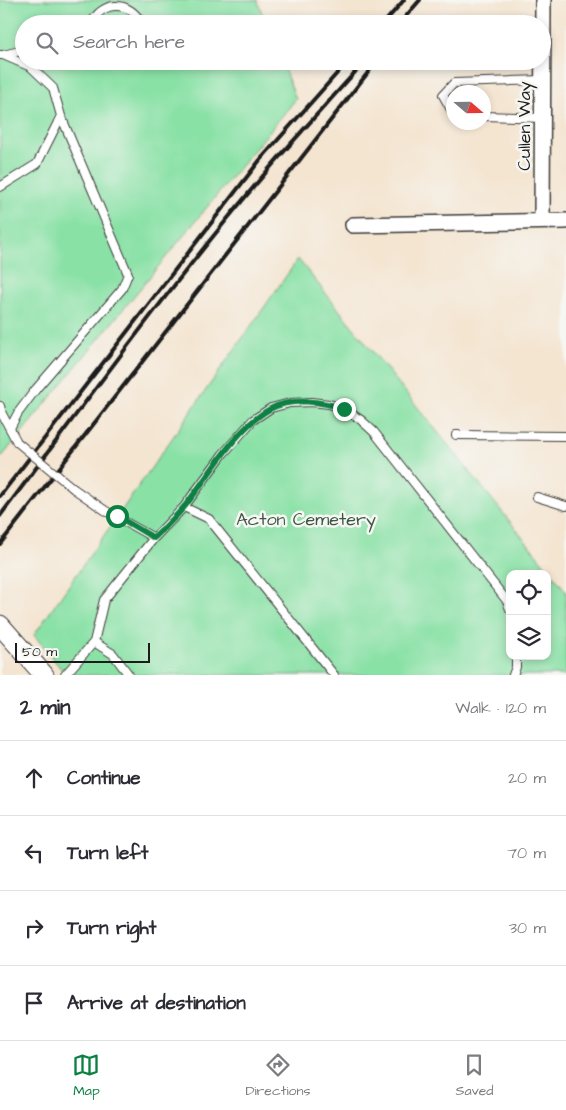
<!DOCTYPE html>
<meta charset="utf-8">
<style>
body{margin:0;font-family:"Architects Daughter",sans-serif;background:#f7f7f7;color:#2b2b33}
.controls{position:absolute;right:15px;bottom:15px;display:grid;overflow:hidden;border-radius:10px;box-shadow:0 2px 8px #0003}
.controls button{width:45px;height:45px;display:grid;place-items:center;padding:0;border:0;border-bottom:1px solid #e1e1e2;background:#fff;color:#2b2b33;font:25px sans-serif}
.compass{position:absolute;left:446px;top:85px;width:45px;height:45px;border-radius:50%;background:#fff;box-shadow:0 2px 8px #0003;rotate:110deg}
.scale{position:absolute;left:15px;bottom:12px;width:135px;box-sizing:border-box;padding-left:5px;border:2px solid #1c1c1c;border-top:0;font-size:14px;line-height:18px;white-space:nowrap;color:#1c1c1c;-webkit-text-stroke:4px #f6f6f2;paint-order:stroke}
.stop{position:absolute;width:15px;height:15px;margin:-11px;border:4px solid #0b8043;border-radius:50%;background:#fff}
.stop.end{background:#0b8043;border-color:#fff;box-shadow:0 1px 5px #0008}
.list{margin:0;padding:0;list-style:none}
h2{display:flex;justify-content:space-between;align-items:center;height:65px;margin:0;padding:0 20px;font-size:21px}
h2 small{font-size:16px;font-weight:400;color:#7c7c81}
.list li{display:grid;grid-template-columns:32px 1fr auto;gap:15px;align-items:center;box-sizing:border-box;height:75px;padding:0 20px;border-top:1px solid #e1e1e2}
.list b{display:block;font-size:19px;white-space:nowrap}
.list em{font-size:16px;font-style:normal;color:#7c7c81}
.icon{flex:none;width:28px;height:28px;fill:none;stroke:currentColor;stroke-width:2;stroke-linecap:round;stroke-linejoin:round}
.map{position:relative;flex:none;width:566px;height:675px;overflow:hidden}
.search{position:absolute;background:#fff;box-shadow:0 2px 8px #0003;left:15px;right:15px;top:15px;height:55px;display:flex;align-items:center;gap:12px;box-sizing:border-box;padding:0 18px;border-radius:28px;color:#7c7c81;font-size:19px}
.sheet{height:365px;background:#fff}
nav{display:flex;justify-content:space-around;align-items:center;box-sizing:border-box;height:70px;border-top:1px solid #e1e1e2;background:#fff;font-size:14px;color:#7c7c81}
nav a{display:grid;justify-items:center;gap:2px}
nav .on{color:#0b8043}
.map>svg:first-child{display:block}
.green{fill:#89e1a6;stroke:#527e61;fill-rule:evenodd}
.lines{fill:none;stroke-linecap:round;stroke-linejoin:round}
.service-casing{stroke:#3c3a37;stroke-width:10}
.minor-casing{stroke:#3c3a37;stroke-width:18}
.tertiary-casing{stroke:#3c3a37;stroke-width:21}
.service{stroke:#fff;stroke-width:8}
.minor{stroke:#fff;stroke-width:15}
.tertiary{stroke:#fff;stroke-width:19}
.rail{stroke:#1c1c1c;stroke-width:4}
.service-bridge-casing{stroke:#3c3a37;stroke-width:10;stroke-linecap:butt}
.service-bridge{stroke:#fff;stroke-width:8}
.route{stroke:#0b8043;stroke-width:6}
.labels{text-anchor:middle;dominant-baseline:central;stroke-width:5;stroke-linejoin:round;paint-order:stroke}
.street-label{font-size:18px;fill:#1c1c1c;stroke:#f6f6f2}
.park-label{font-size:18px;fill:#3d5745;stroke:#f6f6f2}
</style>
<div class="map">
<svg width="566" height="675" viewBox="0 0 566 675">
<rect width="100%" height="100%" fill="#f6f6f2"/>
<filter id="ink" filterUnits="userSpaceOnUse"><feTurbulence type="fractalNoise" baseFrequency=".02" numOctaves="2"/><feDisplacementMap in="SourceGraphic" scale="10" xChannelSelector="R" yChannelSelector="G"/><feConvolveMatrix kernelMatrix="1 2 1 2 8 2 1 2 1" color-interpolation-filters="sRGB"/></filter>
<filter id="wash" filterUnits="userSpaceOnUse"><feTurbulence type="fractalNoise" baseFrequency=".0096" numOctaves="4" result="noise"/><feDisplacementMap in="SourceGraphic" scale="20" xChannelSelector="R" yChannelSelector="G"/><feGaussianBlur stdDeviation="1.12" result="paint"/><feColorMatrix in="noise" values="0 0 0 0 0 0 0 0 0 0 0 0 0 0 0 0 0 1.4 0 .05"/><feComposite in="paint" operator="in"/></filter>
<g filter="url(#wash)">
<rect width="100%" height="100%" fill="#f4e5d1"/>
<path class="green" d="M0 0H257L266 24H24V61H281L296 99 0 459Z
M298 259 566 591V675H66L34 635ZM510 574H547V656H510Z"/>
</g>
<g filter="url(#ink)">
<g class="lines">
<defs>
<path id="service" d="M91 24C102 0 130 0 142 24
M0 55H3L31 67 53 88 61 116 37 164 0 187
M3 55 24 50
M454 115 443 95 454 83 542 80
M484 116 542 118
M0 406 2 414 17 442
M10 428 18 413 36 389 122 289 128 274 61 116
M456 435 566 436
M74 489 106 511 154 538
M537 497 566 506
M184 507 209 519 334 675
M94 642 113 654 129 675
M65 675 94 642 104 600 154 538 184 507 223 454 253 420 271 408 290 403 311 402 329 404 344 409 361 420 374 432 507 601 510 609
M513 675 516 667V656"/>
<path id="minor" d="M542 221 543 0
M353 225 566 221"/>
<path id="tertiary" d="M0 625 44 675"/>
</defs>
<use href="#service" class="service-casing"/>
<use href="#minor" class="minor-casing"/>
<use href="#tertiary" class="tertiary-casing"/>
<use href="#service" class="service"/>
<use href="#minor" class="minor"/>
<use href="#tertiary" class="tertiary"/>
<path class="rail" d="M383 24 404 0
M399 24 420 0
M0 496 260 160 348 61
M0 516C83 406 164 294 252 189 288 145 327 104 365 61
M0 544 377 61"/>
<defs>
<path id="service-bridge" d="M17 442 74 489"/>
</defs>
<use href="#service-bridge" class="service-bridge-casing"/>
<use href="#service-bridge" class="service-bridge"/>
</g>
</g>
<g class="lines" filter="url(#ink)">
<path class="route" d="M117 516 154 538C164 528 175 518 184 507 209 477 234 429 270 409 292 397 322 401 344 409"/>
</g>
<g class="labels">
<g class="street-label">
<text transform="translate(524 126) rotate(-90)">Cullen Way</text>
</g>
<g class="park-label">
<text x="306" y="519">Acton Cemetery</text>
</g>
</g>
</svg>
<div class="controls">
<button><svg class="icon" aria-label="locate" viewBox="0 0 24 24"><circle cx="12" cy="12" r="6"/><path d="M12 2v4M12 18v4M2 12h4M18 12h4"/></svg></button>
<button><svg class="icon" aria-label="layers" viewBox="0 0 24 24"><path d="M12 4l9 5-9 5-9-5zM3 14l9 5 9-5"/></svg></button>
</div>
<svg class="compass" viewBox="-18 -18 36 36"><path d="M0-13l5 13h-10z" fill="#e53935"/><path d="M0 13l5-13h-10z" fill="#7c7c81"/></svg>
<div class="scale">50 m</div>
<div class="stop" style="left:117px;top:516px"></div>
<div class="stop end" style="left:344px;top:409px"></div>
<div class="search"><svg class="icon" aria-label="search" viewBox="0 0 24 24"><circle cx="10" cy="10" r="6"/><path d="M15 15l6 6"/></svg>Search here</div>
</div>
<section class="sheet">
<h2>2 min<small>Walk · 120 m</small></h2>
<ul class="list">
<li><svg class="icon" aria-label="ahead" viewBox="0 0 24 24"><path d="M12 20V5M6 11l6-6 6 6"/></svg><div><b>Continue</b></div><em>20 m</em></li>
<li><svg class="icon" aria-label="left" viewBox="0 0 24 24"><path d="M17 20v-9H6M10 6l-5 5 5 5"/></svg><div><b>Turn left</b></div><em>70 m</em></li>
<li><svg class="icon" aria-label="right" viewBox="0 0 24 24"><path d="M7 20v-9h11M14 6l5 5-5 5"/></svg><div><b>Turn right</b></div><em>30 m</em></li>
<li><svg class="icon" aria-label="arrive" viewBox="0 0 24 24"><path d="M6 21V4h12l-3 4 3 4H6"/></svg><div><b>Arrive at destination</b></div></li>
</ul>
</section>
<nav>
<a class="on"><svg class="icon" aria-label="map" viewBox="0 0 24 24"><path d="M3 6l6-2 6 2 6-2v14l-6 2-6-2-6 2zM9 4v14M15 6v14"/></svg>Map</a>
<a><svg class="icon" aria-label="directions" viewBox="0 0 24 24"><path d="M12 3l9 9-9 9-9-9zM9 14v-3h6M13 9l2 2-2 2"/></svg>Directions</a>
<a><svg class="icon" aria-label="saved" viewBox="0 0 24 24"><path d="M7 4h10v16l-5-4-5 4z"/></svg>Saved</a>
</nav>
